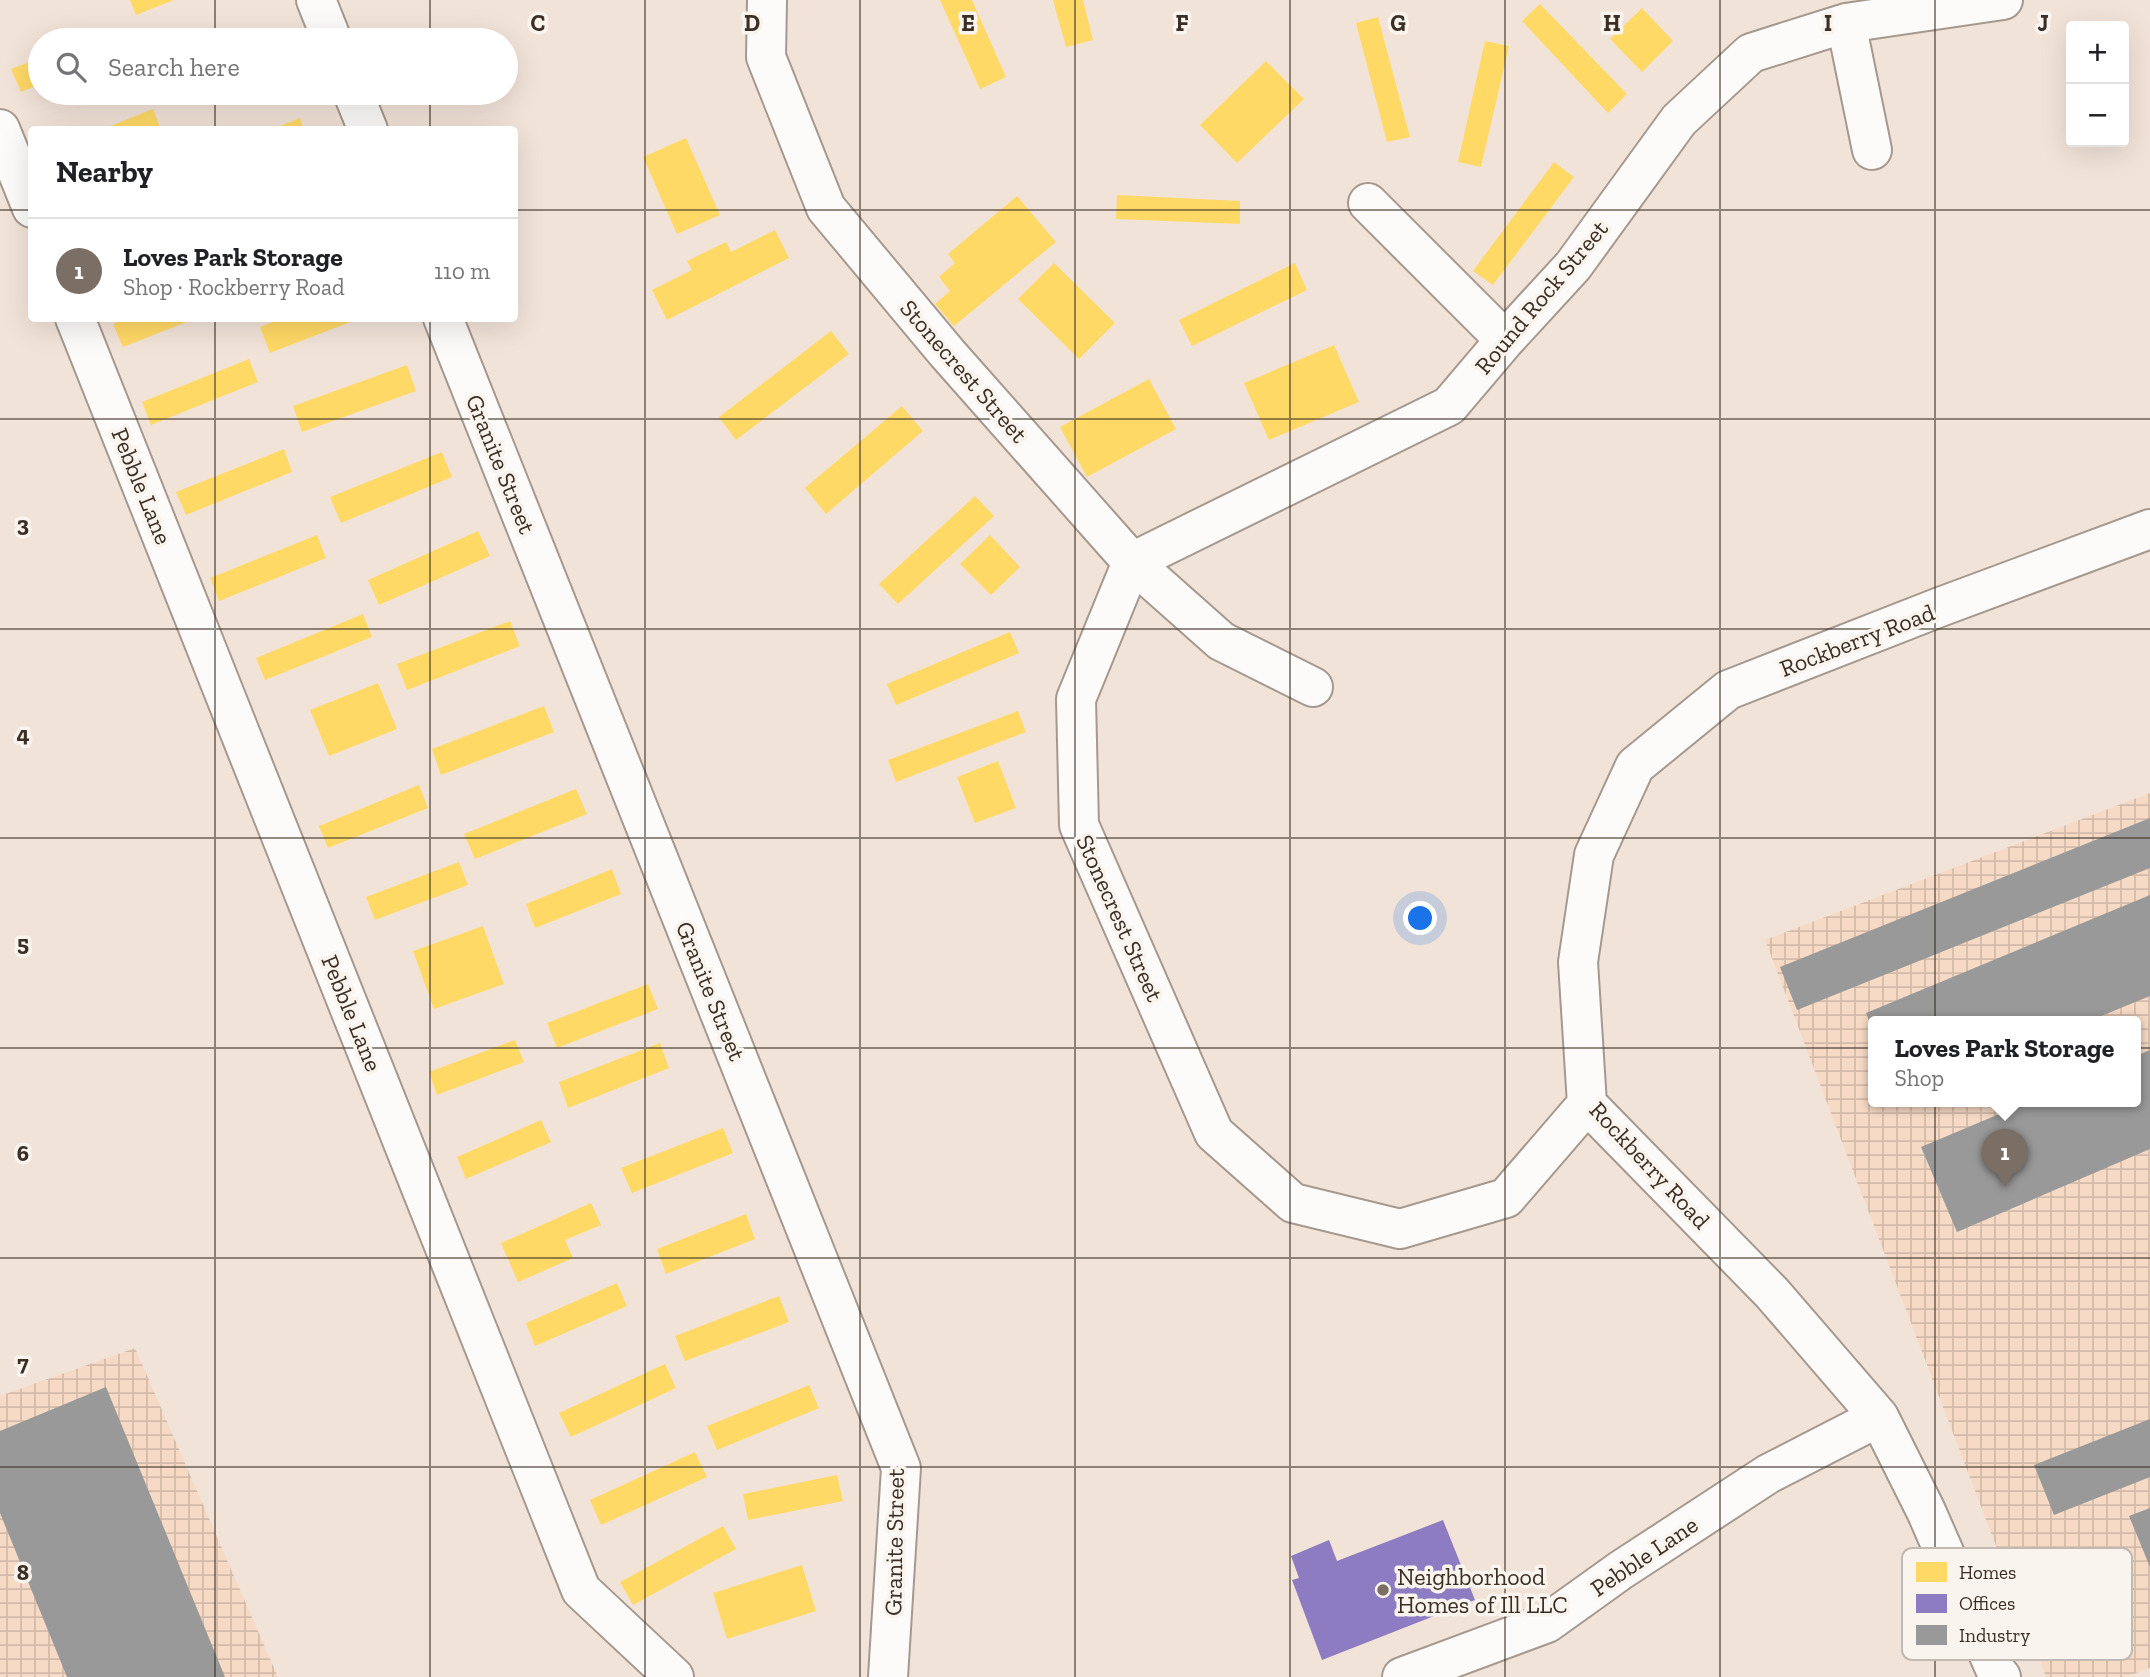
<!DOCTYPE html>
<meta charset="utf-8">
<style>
body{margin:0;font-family:"Zilla Slab",serif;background:#f6f6f6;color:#202124}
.controls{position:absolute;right:21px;top:21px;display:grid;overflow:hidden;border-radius:7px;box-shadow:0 7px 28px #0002}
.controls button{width:63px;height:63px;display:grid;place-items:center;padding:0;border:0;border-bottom:2px solid #e0e0e0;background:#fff;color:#202124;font:35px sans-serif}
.you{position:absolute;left:1421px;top:919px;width:24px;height:24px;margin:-18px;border:5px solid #fff;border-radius:50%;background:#1a73e8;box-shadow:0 0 0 10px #1a73e833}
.badge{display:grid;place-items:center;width:46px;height:46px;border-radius:50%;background:#7b6e64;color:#fff;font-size:23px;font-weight:700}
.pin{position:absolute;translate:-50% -58px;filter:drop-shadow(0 2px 4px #0008)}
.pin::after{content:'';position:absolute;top:37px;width:24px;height:21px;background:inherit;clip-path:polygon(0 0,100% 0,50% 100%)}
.popup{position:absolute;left:1868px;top:1016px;width:273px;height:91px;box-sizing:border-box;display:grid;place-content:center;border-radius:7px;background:#fff;filter:drop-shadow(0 2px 5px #0005);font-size:23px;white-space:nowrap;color:#757577}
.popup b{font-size:26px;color:#202124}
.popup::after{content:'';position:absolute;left:50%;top:100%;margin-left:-14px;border:14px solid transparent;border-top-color:#fff}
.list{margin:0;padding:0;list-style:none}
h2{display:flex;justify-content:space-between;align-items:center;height:91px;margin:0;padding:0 28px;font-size:30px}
h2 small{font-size:23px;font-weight:400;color:#757577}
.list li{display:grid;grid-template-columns:46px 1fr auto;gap:21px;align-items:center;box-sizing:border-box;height:105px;padding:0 28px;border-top:2px solid #e0e0e0}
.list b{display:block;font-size:26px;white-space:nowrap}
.list p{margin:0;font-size:23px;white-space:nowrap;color:#757577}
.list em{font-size:23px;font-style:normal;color:#757577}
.icon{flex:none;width:38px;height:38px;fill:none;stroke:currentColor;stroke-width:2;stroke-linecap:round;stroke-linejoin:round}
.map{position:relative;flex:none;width:2150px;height:1677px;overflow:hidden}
.search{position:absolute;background:#fff;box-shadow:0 7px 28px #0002;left:28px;top:28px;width:490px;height:77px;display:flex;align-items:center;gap:18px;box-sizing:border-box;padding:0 24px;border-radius:38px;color:#757577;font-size:26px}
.panel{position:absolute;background:#fff;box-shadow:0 7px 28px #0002;left:28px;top:126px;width:490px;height:196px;border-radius:7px}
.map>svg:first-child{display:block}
.industrial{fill:url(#industrial-grid);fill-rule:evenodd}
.homes{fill:#ffd966}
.offices{fill:#8e7cc3}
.industry{fill:#999}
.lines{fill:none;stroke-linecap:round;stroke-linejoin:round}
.minor-casing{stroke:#a5998f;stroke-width:42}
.minor{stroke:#fdfbf9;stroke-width:38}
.grid{fill:none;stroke:#3b2f25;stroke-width:2;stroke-opacity:0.55}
.poi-dot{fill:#7b6e64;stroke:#faf4ee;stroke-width:2.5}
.labels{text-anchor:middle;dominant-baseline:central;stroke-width:7;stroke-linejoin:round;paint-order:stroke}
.street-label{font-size:24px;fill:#3b2f25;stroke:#faf4ee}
.poi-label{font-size:24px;fill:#3b2f25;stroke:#faf4ee;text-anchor:start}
.key{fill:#faf4ee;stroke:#c1b9b2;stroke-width:2}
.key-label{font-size:19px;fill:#3b2f25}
.grid-label{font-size:23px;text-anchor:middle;font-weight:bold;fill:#3b2f25;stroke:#faf4ee;stroke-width:7;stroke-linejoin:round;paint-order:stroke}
</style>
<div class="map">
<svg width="2150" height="1677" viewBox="0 0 2150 1677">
<defs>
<pattern id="industrial-grid" width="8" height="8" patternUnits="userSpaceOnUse" patternTransform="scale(1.75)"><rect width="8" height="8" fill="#f6dac5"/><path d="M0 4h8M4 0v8" fill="none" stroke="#d4bba9"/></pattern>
</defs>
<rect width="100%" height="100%" fill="#f2e3d8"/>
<path class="industrial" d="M2150 793V1668L2126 1677H2046L1765 940ZM1874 1021H2136V1101H1874Z
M135 1348 278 1677H0V1396Z"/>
<path class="homes" d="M130 0H174L136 15Z
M940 0H972L1006 77 980 89Z
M1053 0H1083L1093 40 1066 47Z
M1540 4 1627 94 1608 113 1522 21Z
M1642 8 1673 41 1642 72 1610 39Z
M1378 17 1410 137 1387 142 1356 23Z
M111 29 116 40H84Z
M1485 41 1509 46 1481 167 1458 162Z
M40 58V84L21 92 11 69Z
M1266 61 1304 99 1237 163 1200 125Z
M177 93H200L180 101Z
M153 109 161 130H103V129Z
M300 118 304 130H273V129Z
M686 138 720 215 677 234 643 157Z
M1554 162 1574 177 1493 285 1473 271Z
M1117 195 1240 201V224L1116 219Z
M1017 196 1056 242 954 326 935 304 950 291 939 277 955 263 948 254Z
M775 230 789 258 667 320 652 290 692 270 687 261 726 242 731 252Z
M1054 263 1115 323 1079 359 1018 299Z
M1295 263 1307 290 1192 346 1179 320Z
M128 318H193L194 319 123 347 113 324Z
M282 318H358V319L270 353 260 327Z
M831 331 849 354 736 440 719 417Z
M1334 345 1359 402 1269 440 1244 383Z
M249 359 258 382 151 425 142 402Z
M407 365 416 391 302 432 293 406Z
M1149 379 1176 429 1087 477 1060 427Z
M902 406 923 431 826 514 805 488Z
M284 449 292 472 186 515 176 492Z
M442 452 452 477 341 523 330 497Z
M975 496 994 516 898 604 879 584Z
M478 531 490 556 379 605 368 580Z
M317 535 326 558 219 601 210 578Z
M990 535 1020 567 991 595 960 564Z
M363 614 372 637 265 680 256 658Z
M510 621 520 646 407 690 397 664Z
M1010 632 1019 653 896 705 887 684Z
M378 683 397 729 329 756 310 710Z
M544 706 554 732 441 775 432 749Z
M1018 711 1026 732 896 782 888 760Z
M998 761 1016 808 975 823 957 777Z
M419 785 428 808 328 848 319 826Z
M576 789 587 814 475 859 464 834Z
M459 862 468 885 375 920 366 897Z
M612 869 621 894 535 928 526 904Z
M483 926 504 984 434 1009 413 951Z
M648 984 658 1009 557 1048 547 1023Z
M515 1040 524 1062 437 1095 429 1072Z
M660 1043 669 1068 568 1108 559 1082Z
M541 1120 551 1142 466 1179 457 1157Z
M723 1128 733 1153 632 1193 621 1168Z
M591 1203 601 1225 565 1240 573 1258 518 1282 501 1243Z
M746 1214 755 1239 666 1274 657 1249Z
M617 1283 627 1306 535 1346 526 1323Z
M779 1296 789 1322 685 1361 675 1336Z
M665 1364 676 1388 571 1437 559 1413Z
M809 1385 819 1408 717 1450 707 1426Z
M695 1452 707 1477 601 1525 590 1500Z
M837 1475 843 1501 748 1520 743 1494Z
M723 1526 736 1549 633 1605 620 1582Z
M802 1565 816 1611 727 1639 713 1593Z"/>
<path class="offices" d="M1443 1520 1475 1600 1322 1660 1292 1580 1299 1578 1291 1556 1329 1540 1337 1561Z"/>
<path class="industry" d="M2150 818V868L1797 1010 1780 967Z
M2150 895V996L2089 1021H1874V1033L1866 1013Z
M2150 1050V1149L1957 1232 1921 1147 2030 1101H2136V1056Z
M106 1387 225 1677H67L0 1513V1431Z
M2150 1419V1477L2054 1515 2034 1465Z
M2150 1508V1567L2129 1516Z"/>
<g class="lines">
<defs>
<path id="minor" d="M316 0 332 40
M767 0 766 57 826 208 947 353 1132 562 1076 699 1079 825 1214 1133 1293 1203 1400 1229 1506 1198 1587 1104
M1846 23 1872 150
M353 93 368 130
M0 129 32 208
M1368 203 1505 340
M75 318 581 1590 674 1677
M443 318 901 1468 888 1677
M1313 687 1221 641 1132 562 1449 406 1505 340 1573 266 1679 120 1751 53 1846 23 2003 0
M1402 1677 1547 1623 1621 1570 1768 1474 1879 1417
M2001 1677 1996 1671 1926 1511 1879 1417 1772 1293 1587 1104 1578 962 1594 855 1635 766 1728 690 1940 607 2150 529"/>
</defs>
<use href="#minor" class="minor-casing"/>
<use href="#minor" class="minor"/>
</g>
<path class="grid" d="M215 0V40M430 0V40M645 0V1677M860 0V1677M1075 0V1677M1290 0V1677M1505 0V1677M1720 0V1677M1935 0V1677M215 93V130M430 93V130M0 210H32M514 210H2150M215 318V1677M430 318V1677M0 419H2150M0 629H2150M0 838H2150M0 1048H2150M0 1258H2150M0 1467H2150"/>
<circle class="poi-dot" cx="1383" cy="1590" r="7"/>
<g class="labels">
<g class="street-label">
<text transform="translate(1541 297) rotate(-50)">Round Rock Street</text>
<text transform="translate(964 371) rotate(49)">Stonecrest Street</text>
<text transform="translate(501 464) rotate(68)">Granite Street</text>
<text transform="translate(142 486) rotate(68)">Pebble Lane</text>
<text transform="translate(1857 640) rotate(-21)">Rockberry Road</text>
<text transform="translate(1120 918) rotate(66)">Stonecrest Street</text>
<text transform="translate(711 991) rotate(68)">Granite Street</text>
<text transform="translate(352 1013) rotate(68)">Pebble Lane</text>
<text transform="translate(1650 1165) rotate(47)">Rockberry Road</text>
<text transform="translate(894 1542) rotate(-89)">Granite Street</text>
<text transform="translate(1644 1556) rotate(-34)">Pebble Lane</text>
</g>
<g class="poi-label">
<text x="1397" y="1576">Neighborhood<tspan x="1397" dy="28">Homes of Ill LLC</tspan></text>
</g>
</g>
<rect x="1902" y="1548" width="230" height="112" rx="10" class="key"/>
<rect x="1916" y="1562" width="31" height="20" fill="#ffd966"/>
<rect x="1916" y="1594" width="31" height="19" fill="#8e7cc3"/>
<rect x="1916" y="1625" width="31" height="20" fill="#999"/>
<g class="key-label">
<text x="1959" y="1579">Homes</text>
<text x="1959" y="1610">Offices</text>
<text x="1959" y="1642">Industry</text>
</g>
<g class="grid-label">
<text x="538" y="31">C</text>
<text x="752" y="31">D</text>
<text x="968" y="31">E</text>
<text x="1182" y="31">F</text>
<text x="1398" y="31">G</text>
<text x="1612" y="31">H</text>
<text x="1828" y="31">I</text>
<text x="2043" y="31">J</text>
<text x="23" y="532">3</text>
<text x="23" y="742">4</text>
<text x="23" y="951">5</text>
<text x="23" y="1161">6</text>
<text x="23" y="1371">7</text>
<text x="23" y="1580">8</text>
</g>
</svg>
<div class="controls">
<button>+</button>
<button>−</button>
</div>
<div class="you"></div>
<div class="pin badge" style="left:2005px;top:1187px">1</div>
<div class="popup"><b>Loves Park Storage</b>Shop</div>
<div class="search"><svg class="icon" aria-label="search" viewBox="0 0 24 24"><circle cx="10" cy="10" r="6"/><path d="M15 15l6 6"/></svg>Search here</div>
<section class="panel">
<h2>Nearby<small></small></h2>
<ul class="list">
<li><span class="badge">1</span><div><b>Loves Park Storage</b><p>Shop · Rockberry Road</p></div><em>110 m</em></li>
</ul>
</section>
</div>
